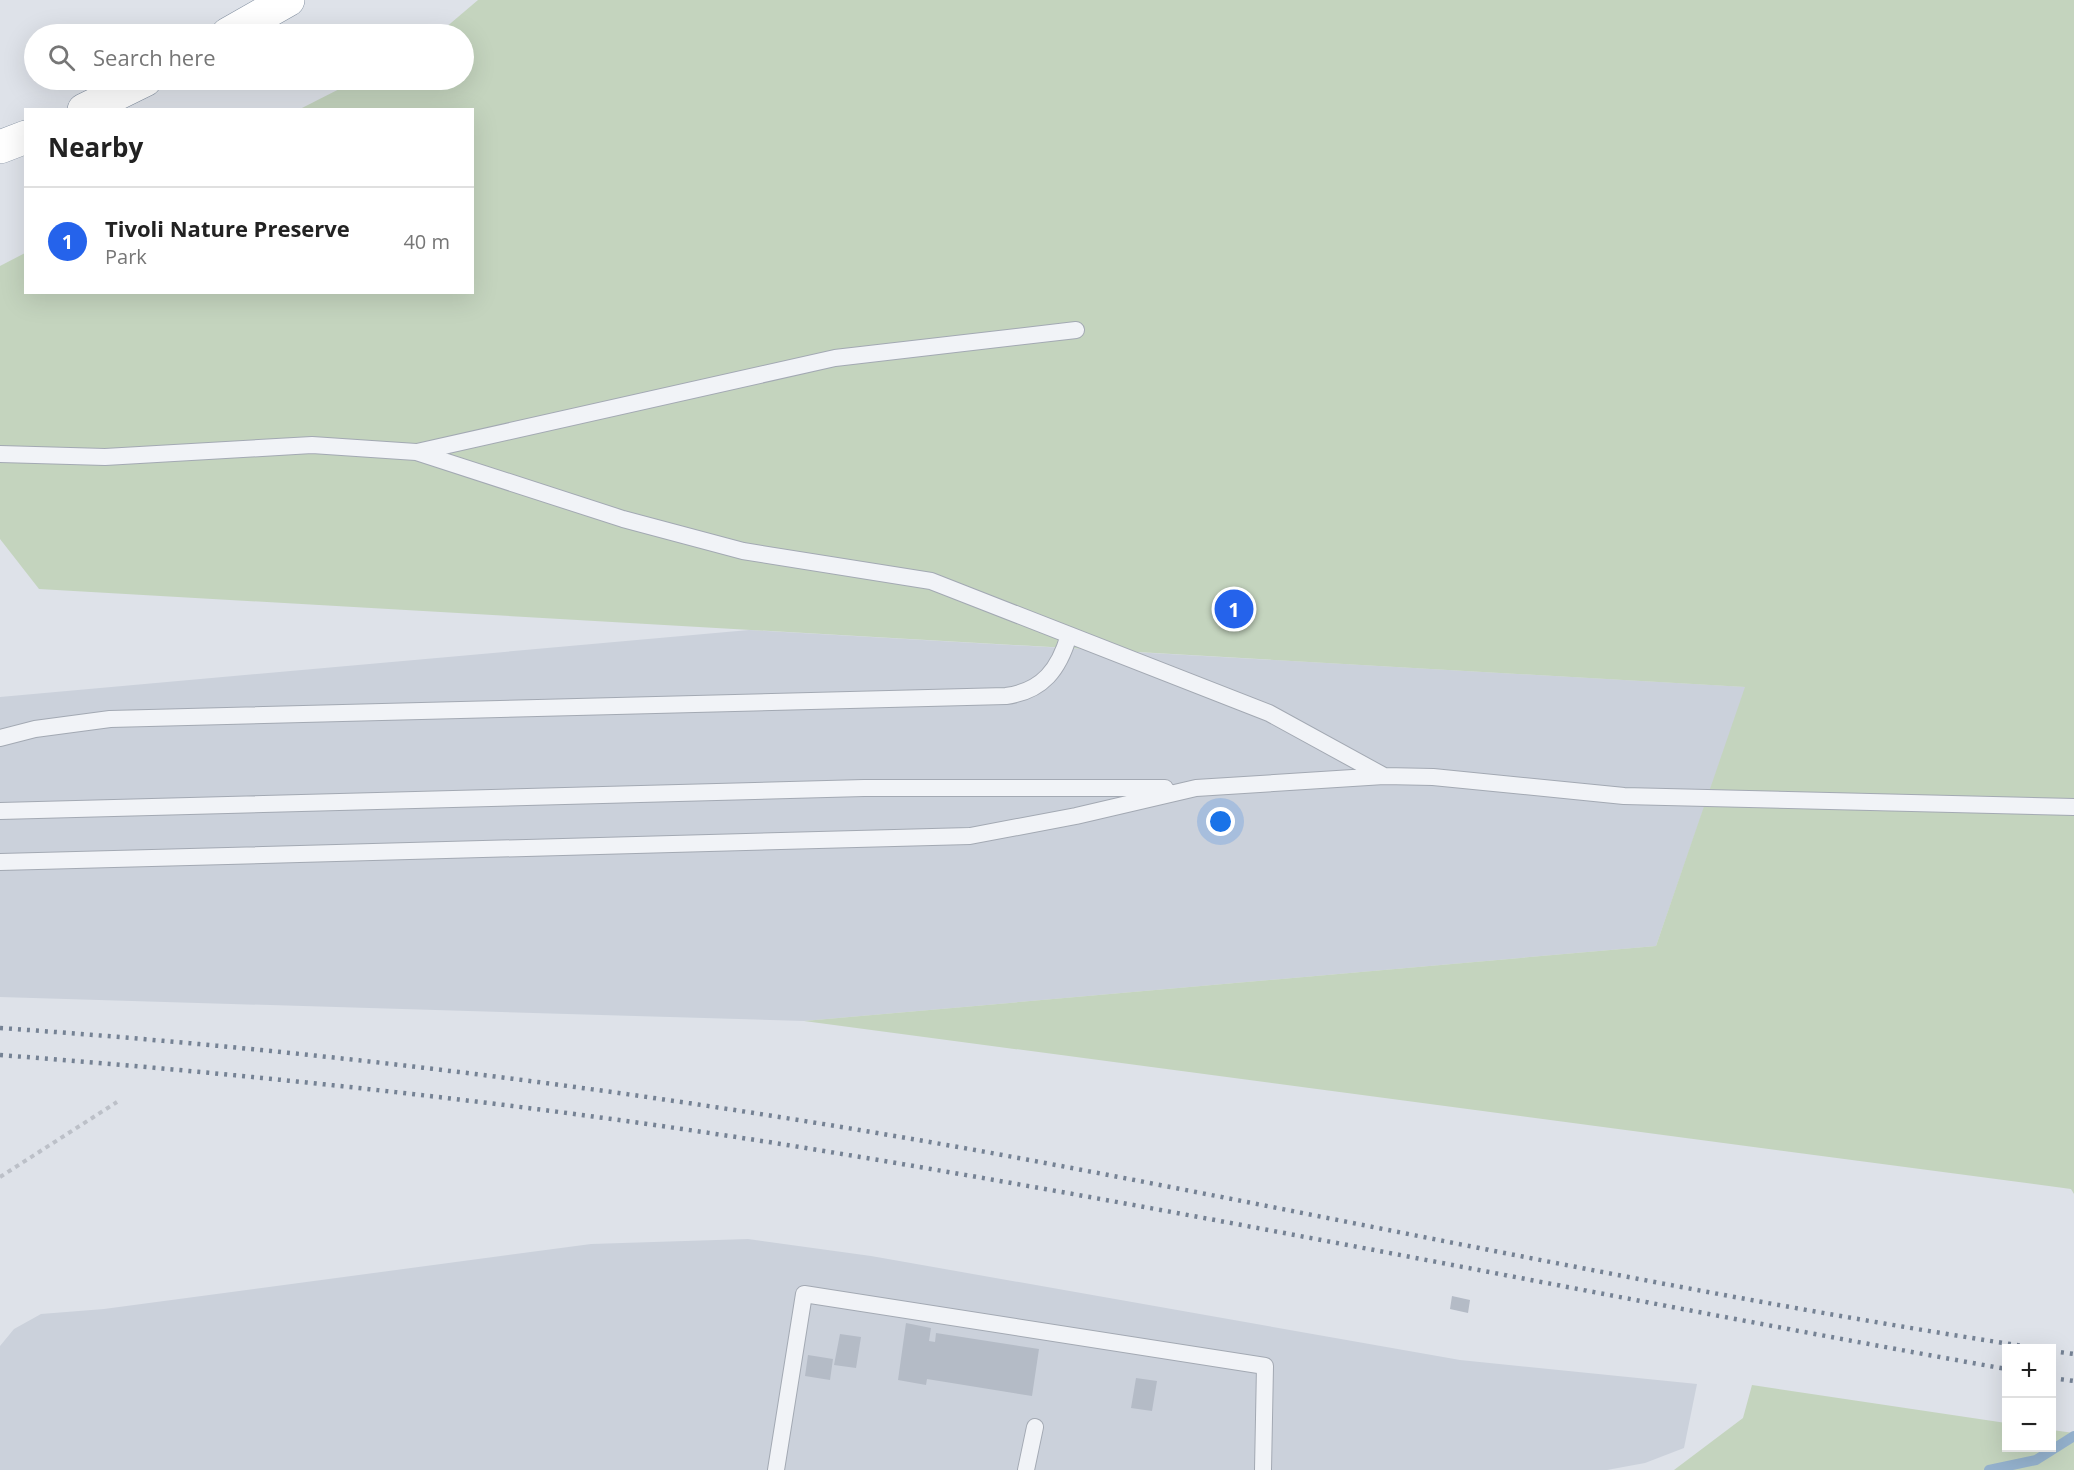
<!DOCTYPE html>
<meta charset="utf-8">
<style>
body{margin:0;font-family:"Open Sans",sans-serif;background:#f2f2f2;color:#222}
.controls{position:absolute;right:18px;bottom:18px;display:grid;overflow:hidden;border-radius:0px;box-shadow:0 6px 24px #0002}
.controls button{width:54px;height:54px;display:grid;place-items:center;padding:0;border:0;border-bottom:2px solid #e0e0e0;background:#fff;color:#222;font:30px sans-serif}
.you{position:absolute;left:1221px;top:822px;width:21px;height:21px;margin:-15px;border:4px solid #fff;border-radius:50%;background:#1a73e8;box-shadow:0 0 0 9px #1a73e833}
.badge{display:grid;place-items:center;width:39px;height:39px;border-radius:50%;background:#2563eb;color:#fff;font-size:20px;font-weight:700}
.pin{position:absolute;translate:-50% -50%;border:3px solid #fff;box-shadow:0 2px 6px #0006}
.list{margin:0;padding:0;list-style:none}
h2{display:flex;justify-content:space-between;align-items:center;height:78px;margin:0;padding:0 24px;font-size:26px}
h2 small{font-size:20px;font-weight:400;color:#767676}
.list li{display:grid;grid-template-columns:39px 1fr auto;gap:18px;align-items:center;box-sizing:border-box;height:108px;padding:0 24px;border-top:2px solid #e0e0e0}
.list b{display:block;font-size:22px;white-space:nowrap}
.list p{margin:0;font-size:20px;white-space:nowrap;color:#767676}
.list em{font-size:20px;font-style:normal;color:#767676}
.icon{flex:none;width:33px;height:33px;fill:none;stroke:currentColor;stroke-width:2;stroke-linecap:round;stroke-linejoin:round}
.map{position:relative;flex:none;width:2074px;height:1470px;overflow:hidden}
.search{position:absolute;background:#fff;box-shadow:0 6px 24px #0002;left:24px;top:24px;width:450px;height:66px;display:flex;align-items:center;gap:15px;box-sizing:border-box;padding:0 21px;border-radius:33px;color:#767676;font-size:22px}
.panel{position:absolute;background:#fff;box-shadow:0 6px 24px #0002;left:24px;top:108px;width:450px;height:186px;border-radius:0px}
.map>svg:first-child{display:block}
.built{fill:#cbd1db}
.green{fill:#c4d4be}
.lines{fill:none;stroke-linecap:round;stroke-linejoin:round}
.stream{stroke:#94b1cd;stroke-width:10}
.building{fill:#b4bbc6}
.service-casing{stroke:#a3a9b3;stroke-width:18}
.motorway-casing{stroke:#8390a1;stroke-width:34}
.path{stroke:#bcc0c8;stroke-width:4;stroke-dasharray:4.5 4.5;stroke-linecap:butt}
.service{stroke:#f1f3f7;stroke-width:16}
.motorway{stroke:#fff;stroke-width:33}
.rail{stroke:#758294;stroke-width:4.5;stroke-dasharray:3 6;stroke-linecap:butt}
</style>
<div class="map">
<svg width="2074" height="1470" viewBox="0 0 2074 1470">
<rect width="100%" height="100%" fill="#dee2e9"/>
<path class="built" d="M749 630 1746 687 1656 946 804 1021 0 997V697Z
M748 1239 871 1256 1460 1360 1697 1384 1684 1448 1645 1463 1607 1470H0V1346L14 1329 41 1314 104 1309 591 1244Z"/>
<path class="green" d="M478 0H2074V1194L2071 1189 804 1021 1656 946 1745 687 39 589 0 539V266L25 253 26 292H472V110L300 109 357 80H464V34H438Z
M1752 1385 2006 1423V1448H2052V1430L2074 1433V1470H1674L1743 1418Z"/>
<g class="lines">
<path class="stream" d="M1989 1470 2036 1460 2074 1436"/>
</g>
<path class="building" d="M1452 1296 1470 1300 1468 1313 1450 1309Z
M906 1323 931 1328 929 1341 935 1342 936 1333 1039 1349 1032 1396 927 1379 926 1385 898 1380Z
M840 1334 861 1337 856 1368 834 1365Z
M808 1355 833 1359 830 1380 805 1376Z
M1136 1378 1157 1381 1152 1411 1131 1408Z"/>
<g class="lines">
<defs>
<path id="service" d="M417 452 835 358 1076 330
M0 454 105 457 312 445 416 452 623 519 743 551 931 581 1269 713 1384 776
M0 738 35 729 110 719 1006 696C1043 691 1059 669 1069 635
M0 811 864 788H1165
M0 862 970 836 1076 816 1196 788 1384 776 1433 777 1624 796 2074 807
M776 1470 804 1294 1265 1366 1263 1470
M1026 1470 1035 1427"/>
<path id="motorway" d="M228 34 288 0
M84 110 145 80
M0 147 26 137"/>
</defs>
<use href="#service" class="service-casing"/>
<use href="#motorway" class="motorway-casing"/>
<path class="path" d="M0 1177 117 1102"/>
<use href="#service" class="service"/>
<use href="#motorway" class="motorway"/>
<path class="rail" d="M0 1028C334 1051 667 1094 997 1154 1343 1218 1687 1295 2036 1348
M0 1055C261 1075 522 1103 781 1144 1191 1210 1598 1296 2006 1369
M2052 1351 2074 1354
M2052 1378 2074 1381"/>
</g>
</svg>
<div class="controls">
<button>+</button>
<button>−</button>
</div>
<div class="you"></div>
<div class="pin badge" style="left:1234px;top:609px">1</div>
<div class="search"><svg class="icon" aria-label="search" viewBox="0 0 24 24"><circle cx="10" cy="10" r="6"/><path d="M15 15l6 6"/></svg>Search here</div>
<section class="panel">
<h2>Nearby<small></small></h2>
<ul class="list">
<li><span class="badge">1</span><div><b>Tivoli Nature Preserve</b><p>Park</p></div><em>40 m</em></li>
</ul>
</section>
</div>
